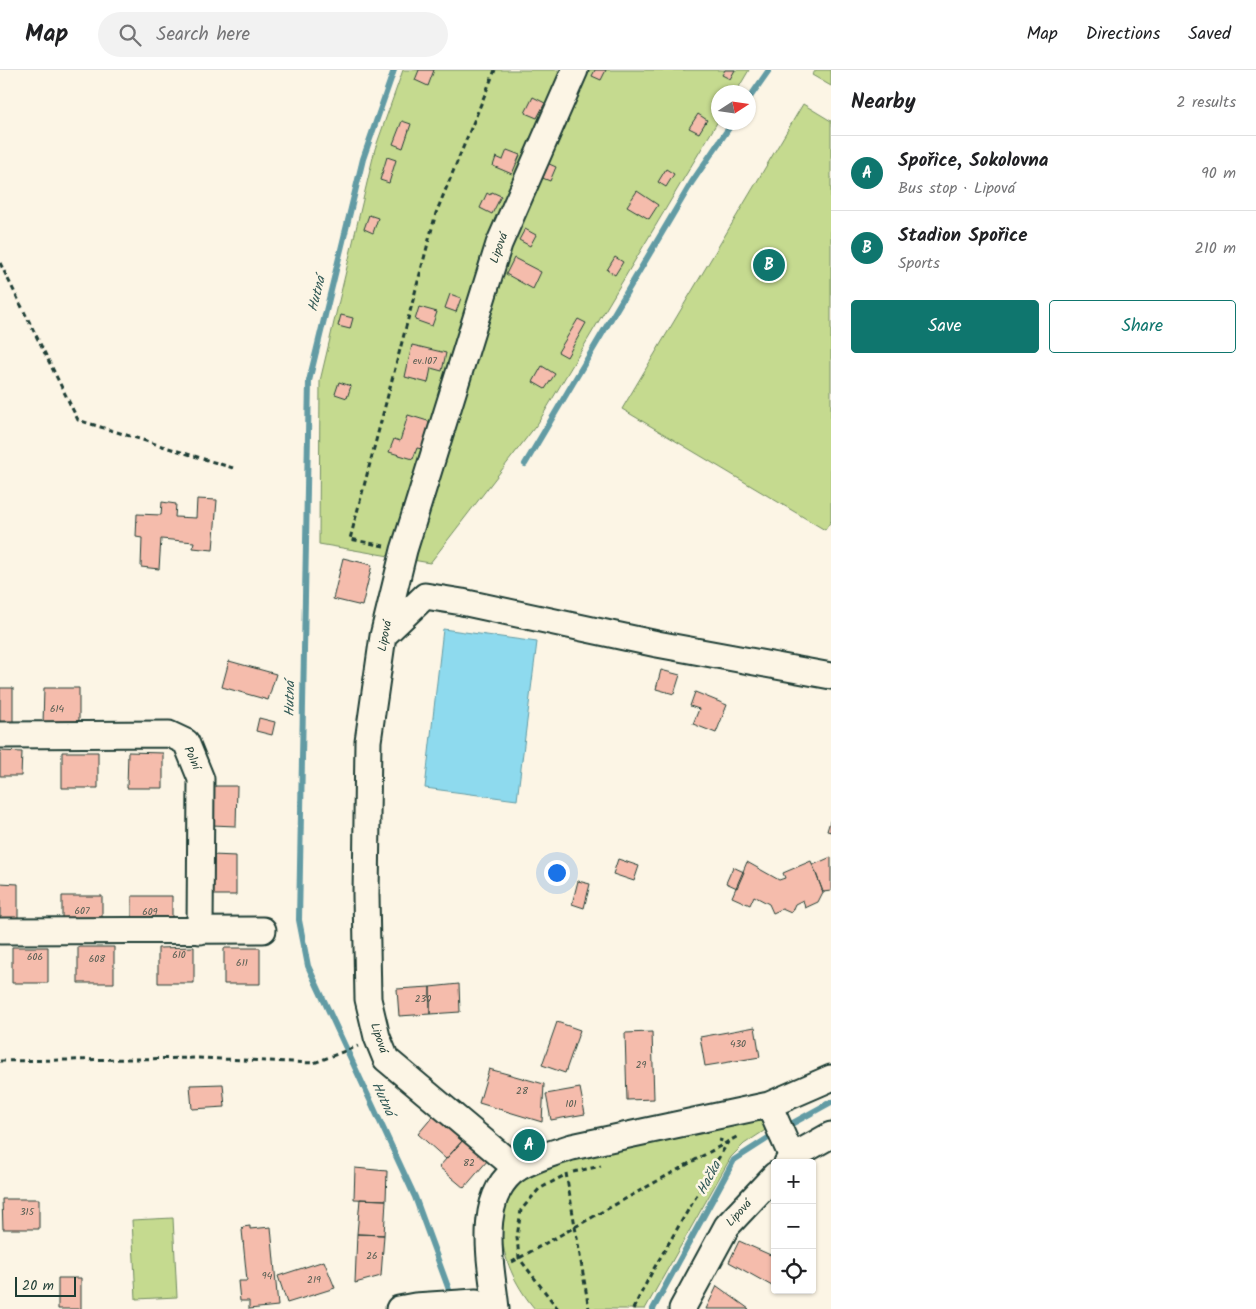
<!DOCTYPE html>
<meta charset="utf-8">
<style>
body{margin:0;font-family:Kalam,sans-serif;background:#f2f2f2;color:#202124}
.controls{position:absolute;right:15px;bottom:15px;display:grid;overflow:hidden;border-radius:5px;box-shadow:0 1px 4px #0004}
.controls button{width:45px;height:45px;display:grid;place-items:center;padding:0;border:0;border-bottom:1px solid #e0e0e0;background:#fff;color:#202124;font:25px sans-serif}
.compass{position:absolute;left:711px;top:15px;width:45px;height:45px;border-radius:50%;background:#fff;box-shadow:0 1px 4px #0004;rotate:78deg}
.scale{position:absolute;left:15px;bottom:12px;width:61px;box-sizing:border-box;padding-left:5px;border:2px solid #1f3d34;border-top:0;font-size:14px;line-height:18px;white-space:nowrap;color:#1f3d34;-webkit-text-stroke:4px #fcf5e5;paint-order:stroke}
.you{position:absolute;left:556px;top:802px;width:18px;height:18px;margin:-12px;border:4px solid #fff;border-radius:50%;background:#1a73e8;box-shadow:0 0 0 8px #1a73e833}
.badge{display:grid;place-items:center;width:32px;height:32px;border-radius:50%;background:#0f766e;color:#fff;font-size:16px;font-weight:700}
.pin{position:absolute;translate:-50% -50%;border:2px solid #fff;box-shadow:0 1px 5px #0006}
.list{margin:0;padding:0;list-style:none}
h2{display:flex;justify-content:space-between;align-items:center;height:65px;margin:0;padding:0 20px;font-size:21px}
h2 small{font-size:16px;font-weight:400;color:#757577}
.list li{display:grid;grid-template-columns:32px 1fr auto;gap:15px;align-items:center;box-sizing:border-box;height:75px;padding:0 20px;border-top:1px solid #e0e0e0}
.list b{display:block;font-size:19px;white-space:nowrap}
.list p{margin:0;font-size:16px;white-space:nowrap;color:#757577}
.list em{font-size:16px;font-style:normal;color:#757577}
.actions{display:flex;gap:10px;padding:15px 20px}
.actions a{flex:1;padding:11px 0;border:1px solid #0f766e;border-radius:5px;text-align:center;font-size:18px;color:#0f766e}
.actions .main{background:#0f766e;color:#fff}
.icon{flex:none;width:28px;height:28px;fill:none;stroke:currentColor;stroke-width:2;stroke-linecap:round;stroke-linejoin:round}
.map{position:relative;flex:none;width:831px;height:1239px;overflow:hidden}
header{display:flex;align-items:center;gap:30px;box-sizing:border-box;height:70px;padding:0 25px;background:#fff;border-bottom:1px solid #e0e0e0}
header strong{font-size:24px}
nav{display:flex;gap:28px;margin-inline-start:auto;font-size:18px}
.search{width:350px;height:45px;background:#f2f2f2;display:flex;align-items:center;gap:12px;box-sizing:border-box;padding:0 18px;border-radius:28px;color:#757577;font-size:19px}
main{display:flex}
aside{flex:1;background:#fff}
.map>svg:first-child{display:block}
.green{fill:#c5da8f;stroke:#728c62}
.water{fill:#8edaee;stroke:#629ba4}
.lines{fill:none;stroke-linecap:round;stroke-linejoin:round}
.stream{stroke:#629ba4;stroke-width:6}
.building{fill:#f5bcac;stroke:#1f3d34}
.minor-casing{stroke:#1f3d34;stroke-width:29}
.path{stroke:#1f3d34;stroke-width:3;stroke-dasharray:5 4;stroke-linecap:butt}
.minor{stroke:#fcf5e5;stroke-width:25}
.labels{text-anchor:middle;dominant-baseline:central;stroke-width:5;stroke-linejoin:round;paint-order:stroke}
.number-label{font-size:10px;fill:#545d52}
.street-label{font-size:12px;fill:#1f3d34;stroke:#fcf5e5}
.water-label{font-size:14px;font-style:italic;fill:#355c59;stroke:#fcf5e5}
</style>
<header>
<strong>Map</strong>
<div class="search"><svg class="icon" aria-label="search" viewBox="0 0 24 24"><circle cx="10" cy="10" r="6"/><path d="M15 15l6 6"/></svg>Search here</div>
<nav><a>Map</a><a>Directions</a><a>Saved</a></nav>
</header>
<main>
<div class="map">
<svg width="831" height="1239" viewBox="0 0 831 1239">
<rect width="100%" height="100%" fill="#fcf5e5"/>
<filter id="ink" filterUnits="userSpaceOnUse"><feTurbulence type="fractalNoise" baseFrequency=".02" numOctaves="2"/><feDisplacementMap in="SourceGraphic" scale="10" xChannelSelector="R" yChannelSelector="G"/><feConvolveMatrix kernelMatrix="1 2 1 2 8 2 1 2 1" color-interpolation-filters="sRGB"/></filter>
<g filter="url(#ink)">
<path class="green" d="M403 0H749L736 22H718V51L538 353 430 493 319 474 320 311 375 79Z
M816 0H831V16L812 5Z
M803 34 831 51V451L825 460 622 339Z
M760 1048 770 1057 744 1074 731 1087 645 1239H535C501 1199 480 1133 538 1101 567 1085 601 1081 633 1074 675 1065 718 1057 760 1048Z
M173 1148 177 1227 136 1229 132 1150Z"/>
<path class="water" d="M443 559 537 572 517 730 425 718Z"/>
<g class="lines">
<path class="stream" d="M394 0 363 89 309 311 299 850 308 896 415 1127 452 1228
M748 30 769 0
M525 394 692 112 733 52
M784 1058 831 1032
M653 1239 734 1090 776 1063"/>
</g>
<path class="building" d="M419 0H434L428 16 415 10Z
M595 0H606L601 10 592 6Z
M725 0H735L730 9 722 5Z
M533 27 545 33 537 48 525 43Z
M698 44 707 50 699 63 689 58Z
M402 51 411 54 403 78 393 74Z
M507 80 520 85 512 104 493 96 496 87 503 90Z
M387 87 396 90 389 113 380 110Z
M547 93 556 97 550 111 540 107Z
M666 99 674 104 666 117 658 112Z
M637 121 658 135 649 149 627 136Z
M492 122 501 126 492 144 480 138 487 123 490 125Z
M369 145 378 148 373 163 364 159Z
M525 159 536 165 530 176 519 170Z
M615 187 623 192 615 205 607 200Z
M514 188 541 202 533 219 506 204Z
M450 224 461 228 456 242 445 238Z
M419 237 437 242 432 256 415 250Z
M341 245 353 248 350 259 338 256Z
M578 249 586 253 567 287 558 282Z
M412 275 446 283 442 301 431 298 428 313 405 307Z
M542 296 555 304 545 319 533 312Z
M339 312 351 316 347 328 335 324Z
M408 345 431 352 422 379 417 378 413 389 389 382 394 369 400 371Z
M197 429 217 430 213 480 193 478 194 472 161 469 159 499 141 497 142 468 136 467 137 444 161 445 162 432 176 434 175 447 196 448Z
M343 488 372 495 362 536 333 529Z
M229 591 276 604 268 630 222 617Z
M661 600 680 605 674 624 656 619Z
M0 618H13V654H0Z
M44 618H79V654H43Z
M695 622 727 635 716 663 693 654 699 639 690 636Z
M259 648 275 652 272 665 256 661Z
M0 681 22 682 21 706H0Z
M62 682H98V718H62Z
M128 682 163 683V718H127Z
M213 716H237L236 756 212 755Z
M831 748V762L827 761Z
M212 785 236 786V825H212Z
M831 787V821L823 822 813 795Z
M618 789 639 796 634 811 613 804Z
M811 791 823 822 818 832 805 838 803 830 795 834 791 843 782 839 773 843 769 834 754 826 750 835 732 827 747 792 779 810 785 808 783 803Z
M733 797 744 802 737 818 726 813Z
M578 811 590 814 584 838 572 834Z
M0 813 18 814V849H0Z
M62 826H102V850H62Z
M132 826H172V851L132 850Z
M12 877H48V913H12Z
M78 877H114V913H78Z
M194 877V913H158V878Z
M224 878H260V914H224Z
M459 914 460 942 430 944V917Z
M430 917V944L399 946 397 919Z
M557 952 580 960 565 1003 542 995Z
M755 957 760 987 705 996 700 967Z
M652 962 654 1029 627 1030 625 963Z
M489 999 544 1014 542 1052 479 1033Z
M223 1014 225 1037 192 1039 190 1015Z
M580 1018 585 1044 551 1050 546 1024Z
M434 1045 463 1070 446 1089 418 1064Z
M463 1070 488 1090 464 1118 439 1097Z
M355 1098 387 1101 386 1130 354 1129Z
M2 1129H39V1159H3Z
M360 1129 386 1130 384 1165 357 1164Z
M250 1156V1159L271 1157 278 1236 249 1239V1231H240L238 1211H247L242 1160 243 1157Z
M357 1164 384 1165 381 1206 355 1213Z
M739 1171 775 1187V1212L772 1216 729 1192Z
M324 1191 335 1218 287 1233 278 1206Z
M58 1208H81V1239H58Z
M717 1216 749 1239H706Z"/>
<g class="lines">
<defs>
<path id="minor" d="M383 566 425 526 462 532 657 574 831 606
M0 665 169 664 186 672 201 709 200 861
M0 861 263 860
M769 1035 792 1087
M787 1093 792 1087 831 1065
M517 1099 386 989 377 967 368 929 366 825 368 671 383 566 404 480 499 174 575 0
M399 1239 415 1236 476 1232 491 1239
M496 1239C492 1197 474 1126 518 1098 535 1088 553 1083 572 1077L769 1035 831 1008
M682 1239 727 1156 775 1105"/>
</defs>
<use href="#minor" class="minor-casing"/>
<path class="path" d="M0 193 78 350 233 398
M384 476 350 469 436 143 495 0
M0 991 199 988 314 993 358 976
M573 1102 601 1096
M566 1103 589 1239
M512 1192 740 1065
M558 1239 519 1188 517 1167 521 1140 539 1119 565 1105
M633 1239 653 1200 728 1072 719 1070"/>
<use href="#minor" class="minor"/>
</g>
</g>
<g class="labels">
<g class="number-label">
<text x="425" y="291">ev.107</text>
<text x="57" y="639">614</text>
<text x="82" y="841">607</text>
<text x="150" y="842">609</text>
<text x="179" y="885">610</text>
<text x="35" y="887">606</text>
<text x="97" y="889">608</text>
<text x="242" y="893">611</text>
<text x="423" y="929">230</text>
<text x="738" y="974">430</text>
<text x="641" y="995">29</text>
<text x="522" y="1021">28</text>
<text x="571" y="1034">101</text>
<text x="469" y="1093">82</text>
<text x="27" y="1142">315</text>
<text x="372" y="1186">26</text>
<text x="267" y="1206">94</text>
<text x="314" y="1210">219</text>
</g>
<g class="street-label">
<text transform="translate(499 178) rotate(-70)">Lipová</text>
<text transform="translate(385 566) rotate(-79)">Lipová</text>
<text transform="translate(192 688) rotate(66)">Polní</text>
<text transform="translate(379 968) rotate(72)">Lipová</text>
<text transform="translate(739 1143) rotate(-48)">Lipová</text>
</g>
<g class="water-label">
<text transform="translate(317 224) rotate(-76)">Hutná</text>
<text transform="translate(290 629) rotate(-89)">Hutná</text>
<text transform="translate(383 1029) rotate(65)">Hutná</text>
<text transform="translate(709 1108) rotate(-62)">Hačka</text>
</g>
</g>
</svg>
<div class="controls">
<button>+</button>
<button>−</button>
<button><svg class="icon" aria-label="locate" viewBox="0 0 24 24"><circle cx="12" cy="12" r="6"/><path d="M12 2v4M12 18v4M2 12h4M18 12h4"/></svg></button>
</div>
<svg class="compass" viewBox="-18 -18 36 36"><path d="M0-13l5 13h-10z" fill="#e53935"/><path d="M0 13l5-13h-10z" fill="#757577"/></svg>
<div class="scale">20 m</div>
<div class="you"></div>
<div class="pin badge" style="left:529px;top:1075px">A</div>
<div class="pin badge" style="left:769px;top:195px">B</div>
</div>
<aside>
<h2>Nearby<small>2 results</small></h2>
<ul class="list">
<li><span class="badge">A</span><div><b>Spořice, Sokolovna</b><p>Bus stop · Lipová</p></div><em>90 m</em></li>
<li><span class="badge">B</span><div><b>Stadion Spořice</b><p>Sports</p></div><em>210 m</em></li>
</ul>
<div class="actions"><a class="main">Save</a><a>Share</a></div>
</aside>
</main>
